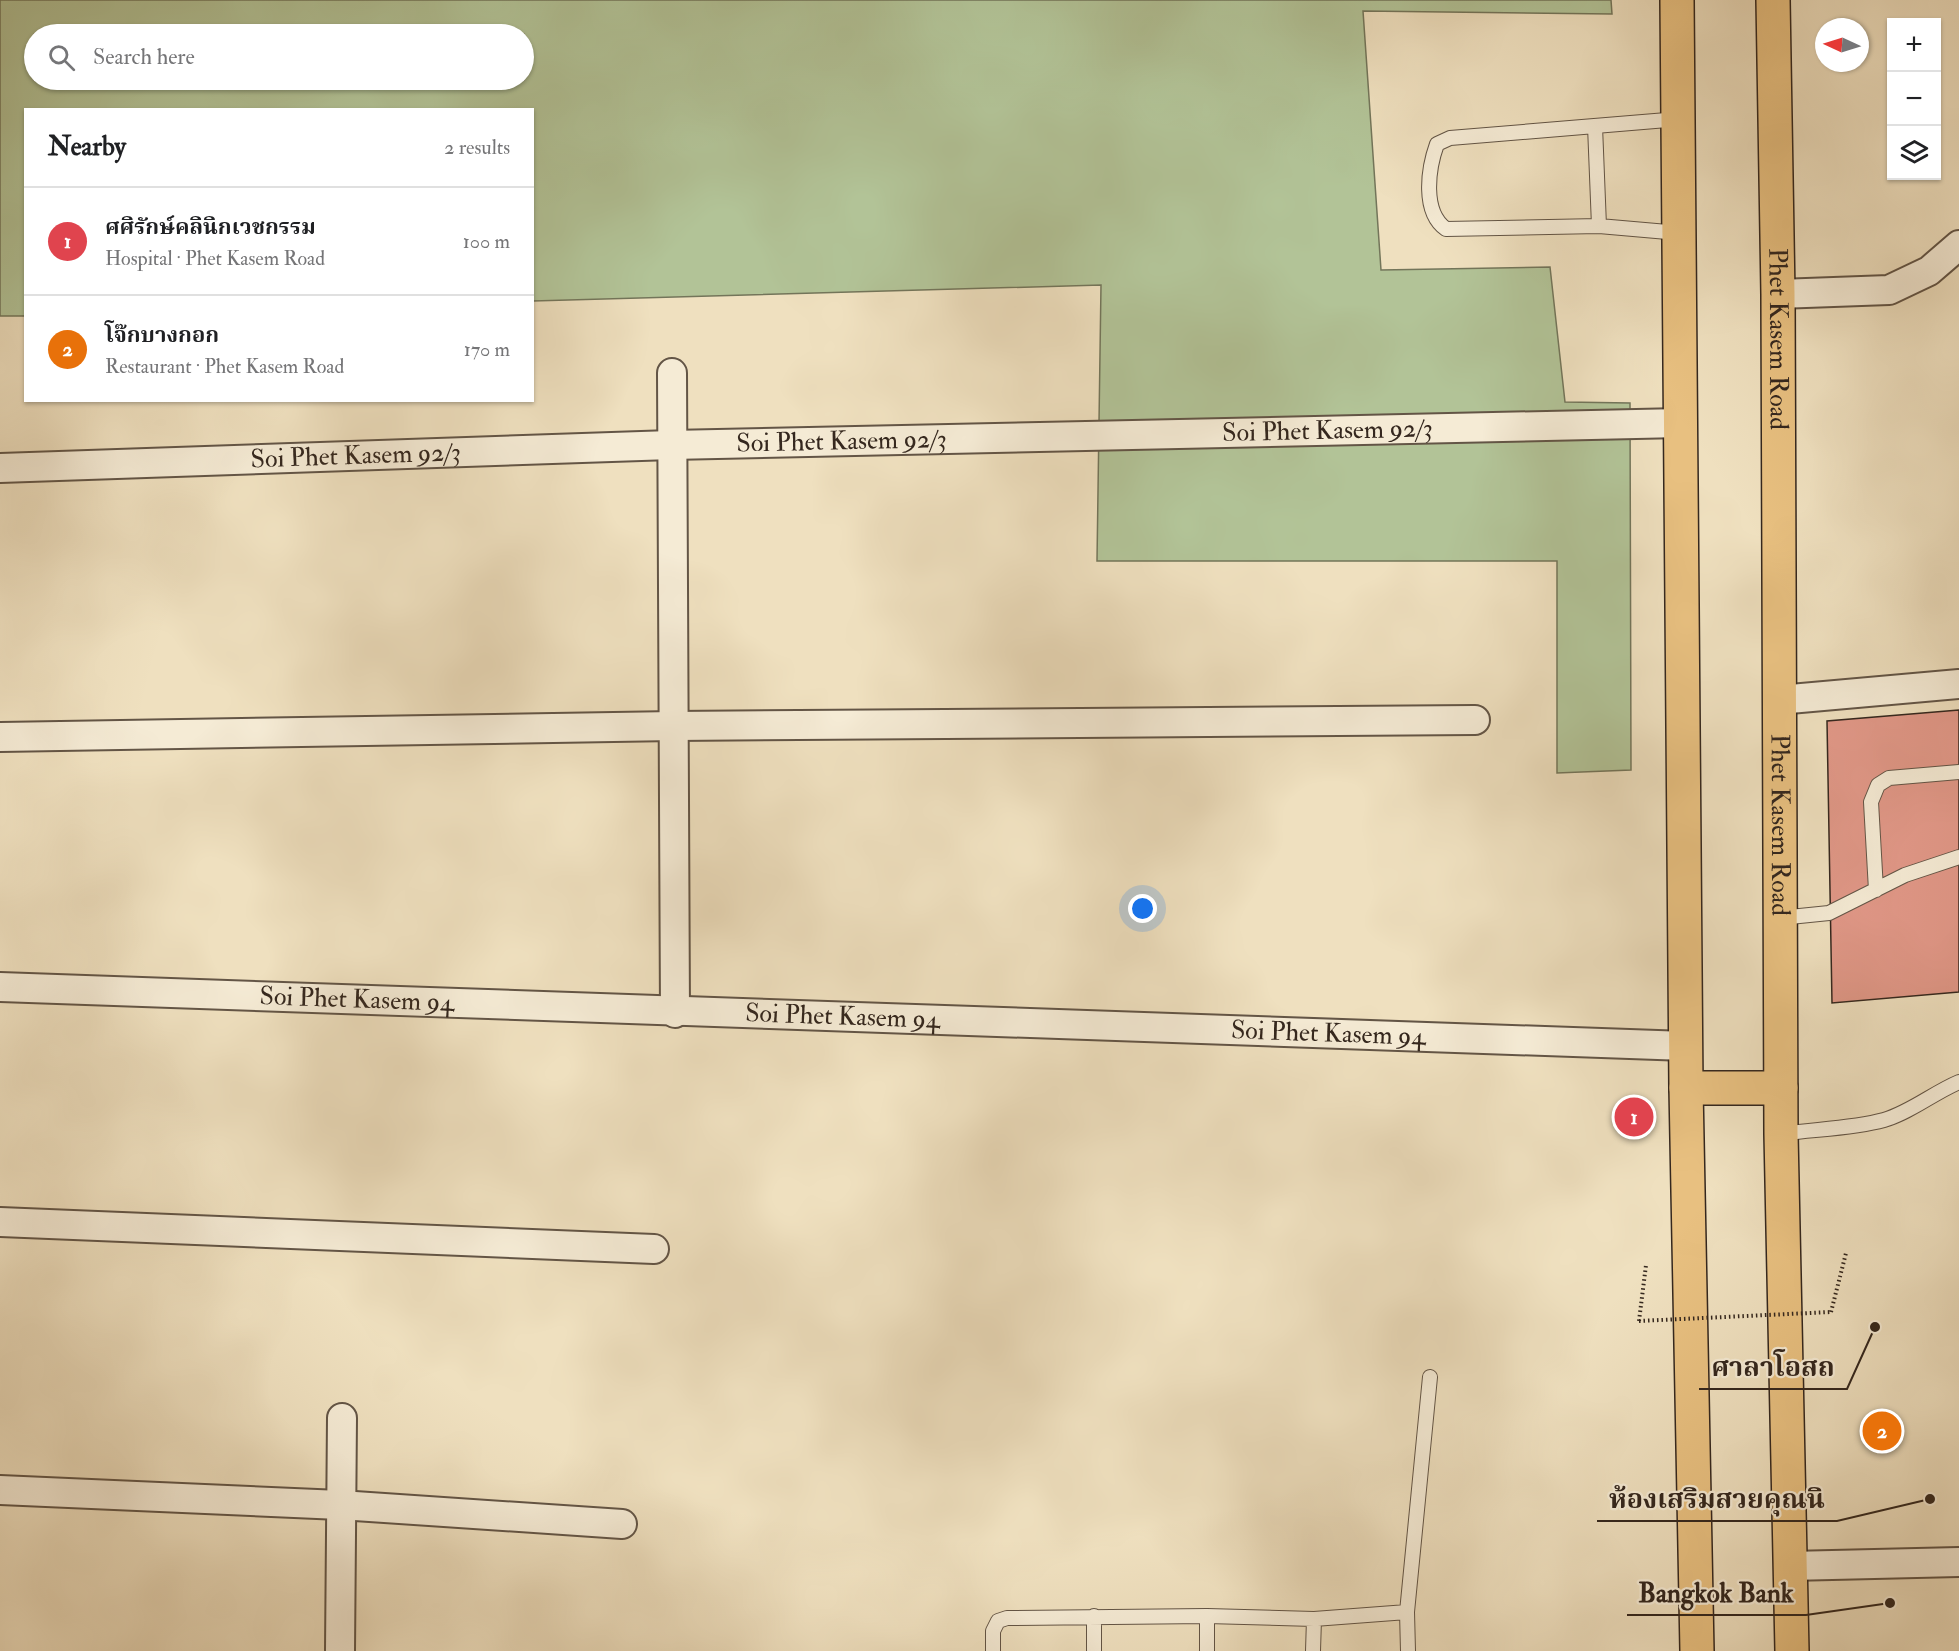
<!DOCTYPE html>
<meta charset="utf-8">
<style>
body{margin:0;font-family:"IM FELL Double Pica","Noto Serif Thai",serif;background:#f2f2f2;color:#202124}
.controls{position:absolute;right:18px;top:18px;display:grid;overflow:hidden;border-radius:0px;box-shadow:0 2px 4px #0004}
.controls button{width:54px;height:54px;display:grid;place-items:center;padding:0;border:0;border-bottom:2px solid #e0e0e0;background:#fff;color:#202124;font:30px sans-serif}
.compass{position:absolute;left:1815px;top:18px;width:54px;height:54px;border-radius:50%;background:#fff;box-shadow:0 2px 4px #0004;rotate:274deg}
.you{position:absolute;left:1143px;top:909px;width:21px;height:21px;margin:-15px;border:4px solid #fff;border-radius:50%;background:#1a73e8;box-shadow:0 0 0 9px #1a73e833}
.badge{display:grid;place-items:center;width:39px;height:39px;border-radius:50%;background:#0b8043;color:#fff;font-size:20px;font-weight:700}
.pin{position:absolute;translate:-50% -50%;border:3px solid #fff;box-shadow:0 2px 6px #0006}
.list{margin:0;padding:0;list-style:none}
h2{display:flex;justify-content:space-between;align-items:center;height:78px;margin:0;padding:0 24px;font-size:26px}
h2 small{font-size:20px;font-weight:400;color:#757577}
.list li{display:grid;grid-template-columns:39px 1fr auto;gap:18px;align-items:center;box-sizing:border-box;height:108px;padding:0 24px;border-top:2px solid #e0e0e0}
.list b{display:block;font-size:22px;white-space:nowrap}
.list p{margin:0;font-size:20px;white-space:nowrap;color:#757577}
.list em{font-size:20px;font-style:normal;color:#757577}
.icon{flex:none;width:33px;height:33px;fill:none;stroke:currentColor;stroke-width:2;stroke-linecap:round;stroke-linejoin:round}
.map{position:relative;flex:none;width:1959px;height:1651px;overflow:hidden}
.search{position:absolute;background:#fff;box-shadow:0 2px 4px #0004;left:24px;top:24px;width:510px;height:66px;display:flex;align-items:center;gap:15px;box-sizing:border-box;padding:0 21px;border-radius:33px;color:#757577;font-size:22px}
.panel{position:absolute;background:#fff;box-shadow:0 2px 4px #0004;left:24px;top:108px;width:510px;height:294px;border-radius:0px}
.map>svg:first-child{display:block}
.green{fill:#b2c397;stroke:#73755a;stroke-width:1.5;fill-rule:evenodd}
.building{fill:#e19888;stroke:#34271e;stroke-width:1.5}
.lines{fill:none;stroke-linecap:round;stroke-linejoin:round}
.lane-casing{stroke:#635546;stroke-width:16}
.street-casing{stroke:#635546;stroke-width:32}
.primary-casing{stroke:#34271e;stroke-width:36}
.path{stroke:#34271e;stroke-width:4;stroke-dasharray:1.5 3;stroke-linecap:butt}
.lane{stroke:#f5ebd5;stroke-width:14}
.street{stroke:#f5ebd5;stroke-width:28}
.primary{stroke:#e8c080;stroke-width:33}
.path-bridge{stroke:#34271e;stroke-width:4;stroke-dasharray:1.5 3;stroke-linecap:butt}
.labels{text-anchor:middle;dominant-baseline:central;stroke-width:4.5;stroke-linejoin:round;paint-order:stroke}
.street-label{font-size:26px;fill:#34271e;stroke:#f5ebd5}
.leader{fill:none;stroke:#34271e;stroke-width:2}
.callout-dot{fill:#34271e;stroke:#f5ebd5;stroke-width:2}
.callout-label{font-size:27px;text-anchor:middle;font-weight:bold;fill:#34271e;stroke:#f5ebd5;stroke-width:4.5;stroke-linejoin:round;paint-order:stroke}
</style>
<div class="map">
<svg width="1959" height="1651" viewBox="0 0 1959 1651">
<rect width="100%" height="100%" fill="#efe0bf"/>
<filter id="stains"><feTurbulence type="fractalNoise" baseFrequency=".00333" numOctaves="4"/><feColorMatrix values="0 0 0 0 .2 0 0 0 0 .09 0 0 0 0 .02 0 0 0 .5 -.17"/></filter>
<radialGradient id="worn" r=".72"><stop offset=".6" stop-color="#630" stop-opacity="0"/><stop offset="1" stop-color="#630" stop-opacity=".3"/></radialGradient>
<path class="green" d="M0 0H1611L1612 14 1363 11 1381 270 1550 267 1565 402 1630 403 1631 770 1557 773V561H1097L1101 285 533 301 532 110H26L25 316H0ZM34 34H524V80H34Z"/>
<path class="building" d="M1959 710V992L1832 1003 1827 721Z"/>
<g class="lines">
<defs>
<path id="lane" d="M1679 119 1450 138 1437 144C1428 169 1422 212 1446 229L1599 226 1679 233
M1595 126 1599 226
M1876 890 1871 802 1878 785 1889 778 1959 772
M1780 918 1829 913 1905 875 1959 857
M1781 1134C1814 1129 1851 1129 1884 1120 1911 1112 1933 1093 1959 1082
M1407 1612 1430 1377
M993 1651V1631L998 1621 1007 1618 1207 1616 1314 1619 1407 1612 1408 1651
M1094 1651V1616
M1207 1651V1616
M1313 1651 1314 1619"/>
<g id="street">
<path d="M1778 294 1889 290 1929 271 1959 245"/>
<path d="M672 373 675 1013"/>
<path id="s1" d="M0 468 671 445 1681 423"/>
<path d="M1778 700 1959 684"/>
<path d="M0 737 674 726 1475 720"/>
<path id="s2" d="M0 987 1686 1046"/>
<path d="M0 1222 654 1249"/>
<path d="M0 1490 340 1505 622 1524"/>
<path d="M1790 1566 1959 1562"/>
<path d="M340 1651 342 1418"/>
</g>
<g id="primary">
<path d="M1677 0 1686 1088 1697 1651"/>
<path id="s3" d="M1773 0 1778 294 1781 1134 1792 1651"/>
<path d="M1686 1088H1781"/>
</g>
</defs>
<use href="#lane" class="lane-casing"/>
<use href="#street" class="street-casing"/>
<use href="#primary" class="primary-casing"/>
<path class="path" d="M1831 1312 1846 1253
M1639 1321 1646 1265"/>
<use href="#lane" class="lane"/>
<use href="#street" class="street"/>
<use href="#primary" class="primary"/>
<path class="path-bridge" d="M1639 1321 1831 1312"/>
</g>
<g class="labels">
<g class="street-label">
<text stroke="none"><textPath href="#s3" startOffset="339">Phet Kasem Road</textPath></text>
<text stroke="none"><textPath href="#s1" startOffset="1328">Soi Phet Kasem 92/3</textPath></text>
<text stroke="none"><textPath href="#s1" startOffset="842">Soi Phet Kasem 92/3</textPath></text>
<text stroke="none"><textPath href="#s1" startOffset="356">Soi Phet Kasem 92/3</textPath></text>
<text stroke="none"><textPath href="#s3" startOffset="825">Phet Kasem Road</textPath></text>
<text stroke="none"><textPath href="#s2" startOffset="357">Soi Phet Kasem 94</textPath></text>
<text stroke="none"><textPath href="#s2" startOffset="843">Soi Phet Kasem 94</textPath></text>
<text stroke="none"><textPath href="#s2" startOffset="1329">Soi Phet Kasem 94</textPath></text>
</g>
</g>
<path class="leader" d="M1875 1327L1847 1389H1699M1930 1499L1837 1521H1597M1890 1603L1806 1615H1627"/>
<g class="callout-dot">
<circle cx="1875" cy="1327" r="6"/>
<circle cx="1930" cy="1499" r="6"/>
<circle cx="1890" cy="1603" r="6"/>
</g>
<g class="callout-label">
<text x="1773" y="1376">ศาลาโอสถ</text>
<text x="1717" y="1508">ห้องเสริมสวยคุณนิ</text>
<text x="1716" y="1602">Bangkok Bank</text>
</g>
<rect width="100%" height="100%" filter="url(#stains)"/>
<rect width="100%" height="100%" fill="url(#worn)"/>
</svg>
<div class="controls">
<button>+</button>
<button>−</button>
<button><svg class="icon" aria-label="layers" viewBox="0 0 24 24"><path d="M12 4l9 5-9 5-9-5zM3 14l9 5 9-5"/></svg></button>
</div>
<svg class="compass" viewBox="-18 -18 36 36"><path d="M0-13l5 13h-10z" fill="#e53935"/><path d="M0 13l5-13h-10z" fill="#757577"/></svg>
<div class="you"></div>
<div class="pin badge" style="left:1634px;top:1117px;background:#e0444e">1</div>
<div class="pin badge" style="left:1882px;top:1431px;background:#e8710a">2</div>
<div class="search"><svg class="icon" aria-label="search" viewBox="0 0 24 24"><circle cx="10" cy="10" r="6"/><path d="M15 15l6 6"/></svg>Search here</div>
<section class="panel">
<h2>Nearby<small>2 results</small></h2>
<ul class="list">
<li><span class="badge" style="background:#e0444e">1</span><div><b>ศศิรักษ์คลินิกเวชกรรม</b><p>Hospital · Phet Kasem Road</p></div><em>100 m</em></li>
<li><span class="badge" style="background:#e8710a">2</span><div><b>โจ๊กบางกอก</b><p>Restaurant · Phet Kasem Road</p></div><em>170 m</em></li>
</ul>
</section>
</div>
